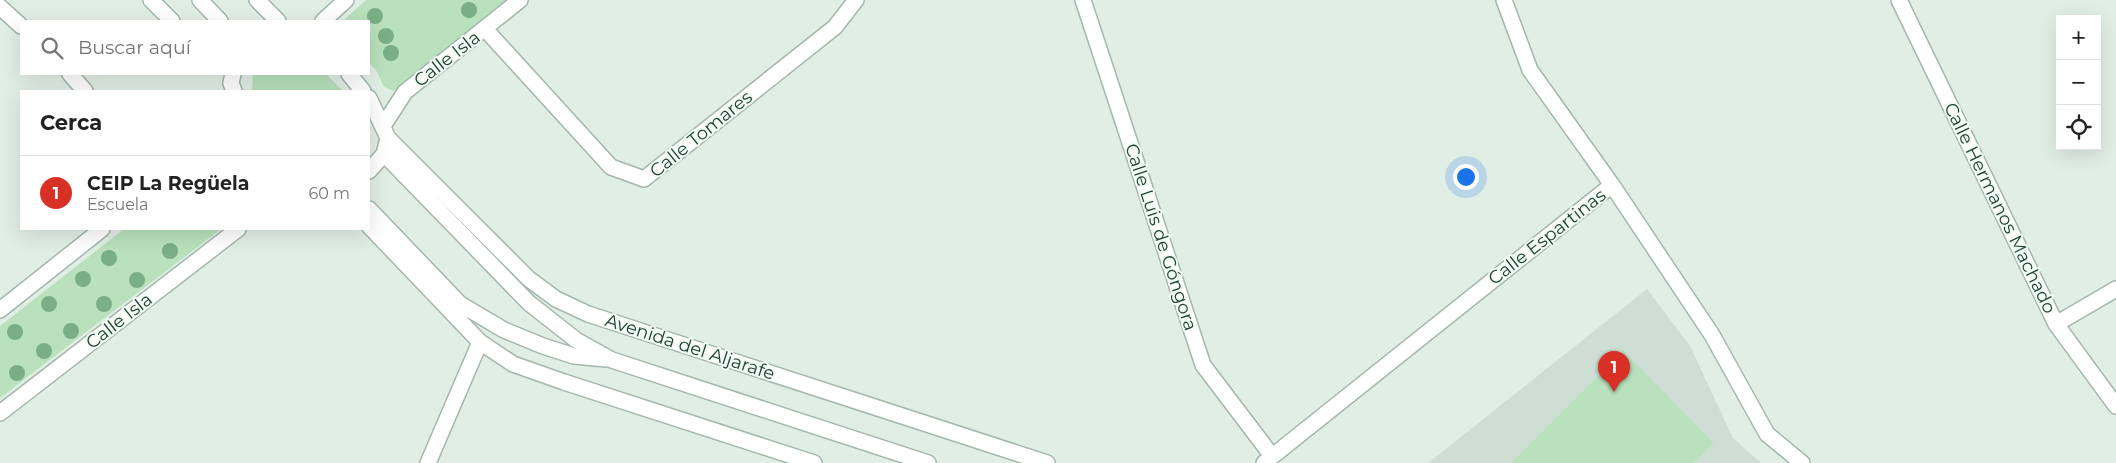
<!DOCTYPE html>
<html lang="es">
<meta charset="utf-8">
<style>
body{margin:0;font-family:Montserrat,sans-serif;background:#f6f6f6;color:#222}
.controls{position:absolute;right:15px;top:15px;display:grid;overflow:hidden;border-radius:0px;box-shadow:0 5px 20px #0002}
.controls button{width:45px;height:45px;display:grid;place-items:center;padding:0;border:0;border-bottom:1px solid #e0e0e0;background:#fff;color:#222;font:25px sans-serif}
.you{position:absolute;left:1465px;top:176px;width:18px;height:18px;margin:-12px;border:4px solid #fff;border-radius:50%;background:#1a73e8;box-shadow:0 0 0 8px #1a73e833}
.badge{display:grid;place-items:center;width:32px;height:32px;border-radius:50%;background:#d93025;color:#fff;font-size:16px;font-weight:700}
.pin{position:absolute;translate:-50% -41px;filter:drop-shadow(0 1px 2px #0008)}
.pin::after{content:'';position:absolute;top:26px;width:18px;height:15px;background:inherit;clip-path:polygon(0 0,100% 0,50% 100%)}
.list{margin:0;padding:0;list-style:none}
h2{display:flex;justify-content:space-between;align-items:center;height:65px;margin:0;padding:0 20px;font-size:21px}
h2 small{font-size:16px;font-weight:400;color:#767676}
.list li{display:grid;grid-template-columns:32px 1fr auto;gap:15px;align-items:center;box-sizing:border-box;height:75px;padding:0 20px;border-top:1px solid #e0e0e0}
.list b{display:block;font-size:19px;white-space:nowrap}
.list p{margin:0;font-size:16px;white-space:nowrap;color:#767676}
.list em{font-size:16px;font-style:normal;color:#767676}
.icon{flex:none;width:28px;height:28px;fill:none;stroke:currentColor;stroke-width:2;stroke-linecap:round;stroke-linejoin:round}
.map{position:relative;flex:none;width:2116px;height:463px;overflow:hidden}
.search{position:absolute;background:#fff;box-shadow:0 5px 20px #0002;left:20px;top:20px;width:350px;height:55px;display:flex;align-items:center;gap:12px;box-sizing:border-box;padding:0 18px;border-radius:0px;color:#767676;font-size:19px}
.panel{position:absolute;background:#fff;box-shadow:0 5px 20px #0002;left:20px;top:90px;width:350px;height:140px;border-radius:0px}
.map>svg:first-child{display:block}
.built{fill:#cfded5}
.green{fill:#b8e1bc}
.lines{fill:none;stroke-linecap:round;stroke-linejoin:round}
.minor-casing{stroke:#a3b7ac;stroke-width:18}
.minor{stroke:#fff;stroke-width:15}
.tree{fill:#7aaf86}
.labels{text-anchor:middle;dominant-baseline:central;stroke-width:4;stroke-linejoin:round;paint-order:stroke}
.street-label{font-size:18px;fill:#1f4132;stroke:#f2faf5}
</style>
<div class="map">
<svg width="2116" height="463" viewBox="0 0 2116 463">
<rect width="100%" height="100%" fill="#e1eee6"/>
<path class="built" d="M1647 289 1690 346 1733 438 1761 463H1428Z"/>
<path class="green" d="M366 0H507L394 91 384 87 376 70 369 63V21H343Z
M253 74H326L343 91H252Z
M124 229H221L0 398V326Z
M1623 351 1714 443 1694 463H1511Z"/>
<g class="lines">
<defs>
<path id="minor" d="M151 0 172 21
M200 0 220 21
M257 0 278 21
M1083 0 1203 365 1272 456
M1504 0 1530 70 1612 185 1712 335 1767 434 1802 463
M1899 0 2056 324 2116 406
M0 7 21 26
M323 21 346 0
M485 29 611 167 644 179 835 27 856 0
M70 74 85 91
M233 74 231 83 234 91
M349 74 363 91
M369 98 388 138 384 154 369 171
M383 126 405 92 520 0
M388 138 529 279 556 299 588 314 1047 463
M384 154 529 303 576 340 612 360 928 463
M369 209 460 304 504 330 543 346 574 356 606 359
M369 226 480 342 513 364 564 382 814 463
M0 310 102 229
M2056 324 2116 289
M0 413 238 229
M428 463 480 342
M1264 463 1612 185"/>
</defs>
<use href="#minor" class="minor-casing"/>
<use href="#minor" class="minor"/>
</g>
<g class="tree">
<circle cx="469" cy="10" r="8"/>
<circle cx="375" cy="16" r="8"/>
<circle cx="386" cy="36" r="8"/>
<circle cx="391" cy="53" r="8"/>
<circle cx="170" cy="251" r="8"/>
<circle cx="109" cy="258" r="8"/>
<circle cx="83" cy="279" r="8"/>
<circle cx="137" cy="280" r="8"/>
<circle cx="49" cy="304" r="8"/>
<circle cx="104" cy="304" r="8"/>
<circle cx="71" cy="331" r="8"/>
<circle cx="15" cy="332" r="8"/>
<circle cx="44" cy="351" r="8"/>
<circle cx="17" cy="373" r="8"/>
</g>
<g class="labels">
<g class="street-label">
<text transform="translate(447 59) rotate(-38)">Calle Isla</text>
<text transform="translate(701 134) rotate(-39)">Calle Tomares</text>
<text transform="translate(2000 208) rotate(64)">Calle Hermanos Machado</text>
<text transform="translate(1161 237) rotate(72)">Calle Luis de Góngora</text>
<text transform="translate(1547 237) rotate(-38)">Calle Espartinas</text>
<text transform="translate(119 321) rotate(-38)">Calle Isla</text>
<text transform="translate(690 347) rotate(18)">Avenida del Aljarafe</text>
</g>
</g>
</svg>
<div class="controls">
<button>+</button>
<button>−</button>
<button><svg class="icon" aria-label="locate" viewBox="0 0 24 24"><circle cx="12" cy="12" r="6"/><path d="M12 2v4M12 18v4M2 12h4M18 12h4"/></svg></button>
</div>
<div class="you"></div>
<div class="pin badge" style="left:1614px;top:392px">1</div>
<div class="search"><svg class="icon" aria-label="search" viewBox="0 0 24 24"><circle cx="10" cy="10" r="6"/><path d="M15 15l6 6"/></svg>Buscar aquí</div>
<section class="panel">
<h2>Cerca<small></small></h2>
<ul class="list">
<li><span class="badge">1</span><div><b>CEIP La Regüela</b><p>Escuela</p></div><em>60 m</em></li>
</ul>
</section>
</div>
